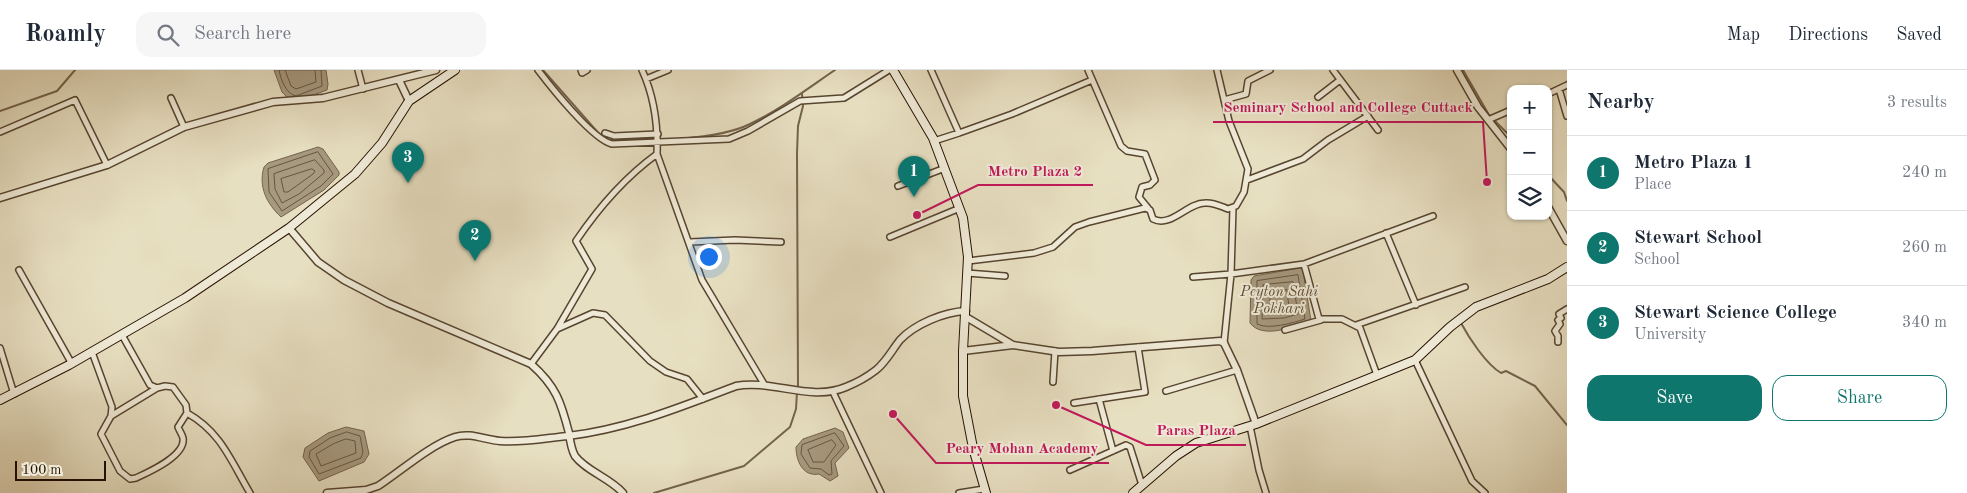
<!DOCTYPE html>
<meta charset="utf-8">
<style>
body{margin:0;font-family:"Old Standard TT",serif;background:#f6f6f7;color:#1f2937}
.controls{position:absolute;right:15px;top:15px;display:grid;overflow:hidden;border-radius:10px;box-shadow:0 1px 4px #0004}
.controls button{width:45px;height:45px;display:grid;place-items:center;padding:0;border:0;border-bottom:1px solid #e0e1e3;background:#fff;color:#1f2937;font:25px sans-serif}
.scale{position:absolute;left:15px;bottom:12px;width:91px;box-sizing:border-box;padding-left:5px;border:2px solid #271200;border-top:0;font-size:14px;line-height:18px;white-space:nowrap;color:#271200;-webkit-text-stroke:4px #efead7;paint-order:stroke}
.you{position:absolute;left:708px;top:186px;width:18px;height:18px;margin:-12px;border:4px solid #fff;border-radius:50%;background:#1a73e8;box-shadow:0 0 0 8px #1a73e833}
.badge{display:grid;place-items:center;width:32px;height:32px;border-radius:50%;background:#0f766e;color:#fff;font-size:16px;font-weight:700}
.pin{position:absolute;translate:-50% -41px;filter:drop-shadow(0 1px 2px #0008)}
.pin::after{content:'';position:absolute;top:26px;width:18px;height:15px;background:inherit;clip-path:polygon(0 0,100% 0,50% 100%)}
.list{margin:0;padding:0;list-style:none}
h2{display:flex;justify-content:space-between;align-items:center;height:65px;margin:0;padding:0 20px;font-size:21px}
h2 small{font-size:16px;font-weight:400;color:#747a83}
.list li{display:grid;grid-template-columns:32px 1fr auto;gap:15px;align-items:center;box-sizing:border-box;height:75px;padding:0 20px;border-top:1px solid #e0e1e3}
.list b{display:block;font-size:19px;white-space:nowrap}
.list p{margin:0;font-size:16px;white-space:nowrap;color:#747a83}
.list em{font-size:16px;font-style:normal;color:#747a83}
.actions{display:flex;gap:10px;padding:15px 20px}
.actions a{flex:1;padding:11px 0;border:1px solid #0f766e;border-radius:15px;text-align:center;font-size:18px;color:#0f766e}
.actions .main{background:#0f766e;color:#fff}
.icon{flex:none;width:28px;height:28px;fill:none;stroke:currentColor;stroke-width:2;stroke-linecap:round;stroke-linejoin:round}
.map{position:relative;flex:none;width:1567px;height:423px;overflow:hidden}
header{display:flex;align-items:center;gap:30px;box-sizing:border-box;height:70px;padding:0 25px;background:#fff;border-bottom:1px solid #e0e1e3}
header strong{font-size:24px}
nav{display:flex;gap:28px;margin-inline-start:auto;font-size:18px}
.search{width:350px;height:45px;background:#f6f6f7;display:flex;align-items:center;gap:12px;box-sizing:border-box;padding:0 18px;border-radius:15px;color:#747a83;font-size:19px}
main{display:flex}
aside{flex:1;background:#fff}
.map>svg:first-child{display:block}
.water{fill:#a6997f;stroke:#73634c}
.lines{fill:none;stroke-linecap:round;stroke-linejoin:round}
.shore{stroke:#665640;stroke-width:1}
.stream{stroke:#73634c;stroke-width:2}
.minor-casing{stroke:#574530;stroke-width:8}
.tertiary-casing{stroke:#574530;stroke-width:9}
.secondary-casing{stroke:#271200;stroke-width:10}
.minor{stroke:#efead7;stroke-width:5}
.tertiary{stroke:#efead7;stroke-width:6}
.secondary{stroke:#efead7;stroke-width:8}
.labels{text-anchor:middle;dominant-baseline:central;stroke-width:4;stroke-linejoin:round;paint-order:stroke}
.water-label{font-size:15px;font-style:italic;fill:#604f39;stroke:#efead7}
.leader{fill:none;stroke:#c2185b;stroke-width:2}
.callout-dot{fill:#c2185b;stroke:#efead7;stroke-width:2}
.callout-label{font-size:15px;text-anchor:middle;font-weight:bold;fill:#c2185b;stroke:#efead7;stroke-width:4;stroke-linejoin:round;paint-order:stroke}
</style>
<header>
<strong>Roamly</strong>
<div class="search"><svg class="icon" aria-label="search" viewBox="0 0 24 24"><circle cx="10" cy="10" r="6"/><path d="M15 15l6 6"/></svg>Search here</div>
<nav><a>Map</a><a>Directions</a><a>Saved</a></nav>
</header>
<main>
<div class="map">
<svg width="1567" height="423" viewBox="0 0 1567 423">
<rect width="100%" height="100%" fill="#e7dfc1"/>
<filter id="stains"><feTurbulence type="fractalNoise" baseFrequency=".004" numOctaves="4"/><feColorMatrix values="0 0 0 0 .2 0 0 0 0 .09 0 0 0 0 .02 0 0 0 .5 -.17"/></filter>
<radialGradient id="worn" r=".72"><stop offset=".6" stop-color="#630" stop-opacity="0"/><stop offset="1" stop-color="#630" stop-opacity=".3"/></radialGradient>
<path class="water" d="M274 0H326L328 14 327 20 297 31 290 30 282 22Z
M318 77 323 79 339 102V105L324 120 281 147C267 134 258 117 264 97L268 93Z
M1300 198 1303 200 1311 251C1295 256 1263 270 1250 253L1251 210 1254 206Z
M346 357 364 361 369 384 364 392 319 411 303 387 305 378 328 363Z
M835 358 843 362 849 378 835 393 838 406 830 411 819 404C803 407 796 391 796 377L803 369Z"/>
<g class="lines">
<path class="shore" d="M279 0C281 10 286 24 296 26L322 16 321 0
M285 0 291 16 296 19 316 12 315 0
M318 82 333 104 321 116 282 141 269 122 268 99Z
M315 90 324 100V103L299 124 282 133 275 119 274 104Z
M312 99 315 101 313 104 288 122H284L281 109Z
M1298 205 1305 249C1292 253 1269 260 1257 254V211Z
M1293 212 1298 244 1284 248 1262 249 1263 215Z
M1287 220 1289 238 1270 241V222Z
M347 362 360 366 363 382 361 388 319 404 309 387 310 381 330 368Z
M835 363 844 376 831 391 832 404 829 405 821 399 810 398 801 384 802 375Z
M346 369 355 371 356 383 321 396 316 384 333 374Z
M832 370 836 375 824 392H813L808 380Z"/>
<path class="stream" d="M543 0 601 66
M1463 0 1489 45 1511 67
M0 41 57 21 75 0
M609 70C646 72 718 70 750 54 781 39 807 19 835 0
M1548 105 1564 122 1567 131
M1461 253C1469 268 1486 294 1501 303L1506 301 1535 316 1567 355
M798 317 797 83 798 56 803 36 802 24
M654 423 744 396 790 357 796 339 797 322"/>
<defs>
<path id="minor" d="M358 0 363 19
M538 0C551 17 593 70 612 74L729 69 748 61 800 31 844 28 889 0
M581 0 582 3 587 0
M642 0C654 26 658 56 657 84 624 108 599 137 576 171L592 199 557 259 593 243 605 245 650 291 666 302 687 309 703 329
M931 0 959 63 1012 44 1092 10
M1088 0 1121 76 1127 81 1145 84 1155 110 1150 115 1142 117 1139 127 1148 138
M1333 0 1378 60
M646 9 668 0
M1559 19 1567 46
M1548 24 1567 15
M1318 27 1340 10
M171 28 184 57
M1224 30 1246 24 1248 11 1270 0
M1488 50 1511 40
M0 62 75 30 107 95
M605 63 614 66 658 64
M934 71 959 63
M657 84 702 210 764 314
M1247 110 1303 89 1328 70 1368 46
M898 116 945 98
M1386 163 1416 235
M890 167 960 138
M690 172 735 170 781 172
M968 191 1034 183 1053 177 1075 157 1089 152 1145 138 1150 140 1153 149C1171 158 1187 133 1205 133 1213 132 1220 136 1228 139L1236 136 1244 122 1248 99 1229 51 1217 0
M1304 194 1433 146
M19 200 72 294
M967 203 1005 206
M1193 207 1231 204 1304 194 1319 249H1342L1360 258 1377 305
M1356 255 1465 217
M1285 260 1321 250
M1558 272V266L1555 261 1560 254 1558 250 1561 248 1559 244 1567 239
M1224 273 1231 204 1233 138
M0 278 14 324
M92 282 112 337 111 346 101 364 120 401 130 409 136 408C149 402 186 386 183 368 182 364 179 360 178 357L187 343 186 335 173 317 165 316 157 318 150 315 122 265
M1415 290 1472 411 1485 423
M531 294 557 259
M1053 312 1055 281
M1166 321 1237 300
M833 322 881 423
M1099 329 1113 381
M1074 333 1145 322 1138 277
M187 343C221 362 231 391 250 423
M111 346 157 318
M1250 356 1259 400 1266 423
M1070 400 1126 375 1130 377 1142 415
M959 423 984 419"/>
<path id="tertiary" d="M1457 0 1478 37 1511 79
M399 10 409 31
M0 128 107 95 184 57 273 32 323 28 436 0
M1548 137 1567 171
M289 158 318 192 344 210 388 233 531 294C556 316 561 332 569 363 570 371 571 379 575 386 586 401 610 408 623 423
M966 247 1013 275
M963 281 1013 275 1059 282 1092 281 1220 271 1224 273 1237 300 1256 354
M327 423 366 420 378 416C401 401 430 375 455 367 470 362 485 370 500 371 521 373 547 368 568 366 627 359 681 337 736 316 772 309 811 332 846 317 856 313 867 307 876 300 886 292 892 280 900 270 915 254 944 242 966 241"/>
<path id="secondary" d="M893 0 933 68 963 148 968 187 963 281V326L973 378 986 423
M0 330 69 295 185 228 289 158 355 104 382 73 409 31 455 0
M1133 423 1176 386 1196 373 1256 354 1415 290 1450 257 1476 237 1548 209 1567 197"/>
</defs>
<use href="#minor" class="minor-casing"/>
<use href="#tertiary" class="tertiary-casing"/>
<use href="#secondary" class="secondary-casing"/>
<use href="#minor" class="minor"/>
<use href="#tertiary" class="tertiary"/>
<use href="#secondary" class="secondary"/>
</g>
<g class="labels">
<g class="water-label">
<text x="1279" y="222">Peyton Sahi<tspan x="1279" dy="17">Pokhari</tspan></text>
</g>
</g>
<path class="leader" d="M1487 112L1483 52H1213M917 145L978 115H1093M1056 335L1146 375H1246M893 344L936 393H1109"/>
<g class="callout-dot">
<circle cx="1487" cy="112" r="5"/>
<circle cx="917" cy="145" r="5"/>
<circle cx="1056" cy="335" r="5"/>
<circle cx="893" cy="344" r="5"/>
</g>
<g class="callout-label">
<text x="1348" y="42">Seminary School and College Cuttack</text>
<text x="1035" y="106">Metro Plaza 2</text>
<text x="1196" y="365">Paras Plaza</text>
<text x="1022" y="383">Peary Mohan Academy</text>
</g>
<rect width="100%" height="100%" filter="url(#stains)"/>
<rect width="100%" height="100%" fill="url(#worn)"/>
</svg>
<div class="controls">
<button>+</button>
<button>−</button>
<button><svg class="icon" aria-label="layers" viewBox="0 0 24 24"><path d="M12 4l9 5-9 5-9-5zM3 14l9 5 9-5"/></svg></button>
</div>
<div class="scale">100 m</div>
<div class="you"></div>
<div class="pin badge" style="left:914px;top:127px">1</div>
<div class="pin badge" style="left:475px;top:191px">2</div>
<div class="pin badge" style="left:408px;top:113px">3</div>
</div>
<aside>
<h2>Nearby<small>3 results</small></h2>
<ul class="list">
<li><span class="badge">1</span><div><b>Metro Plaza 1</b><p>Place</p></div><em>240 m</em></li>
<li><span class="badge">2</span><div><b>Stewart School</b><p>School</p></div><em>260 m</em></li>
<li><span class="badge">3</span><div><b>Stewart Science College</b><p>University</p></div><em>340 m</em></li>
</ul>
<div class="actions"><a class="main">Save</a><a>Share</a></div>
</aside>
</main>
